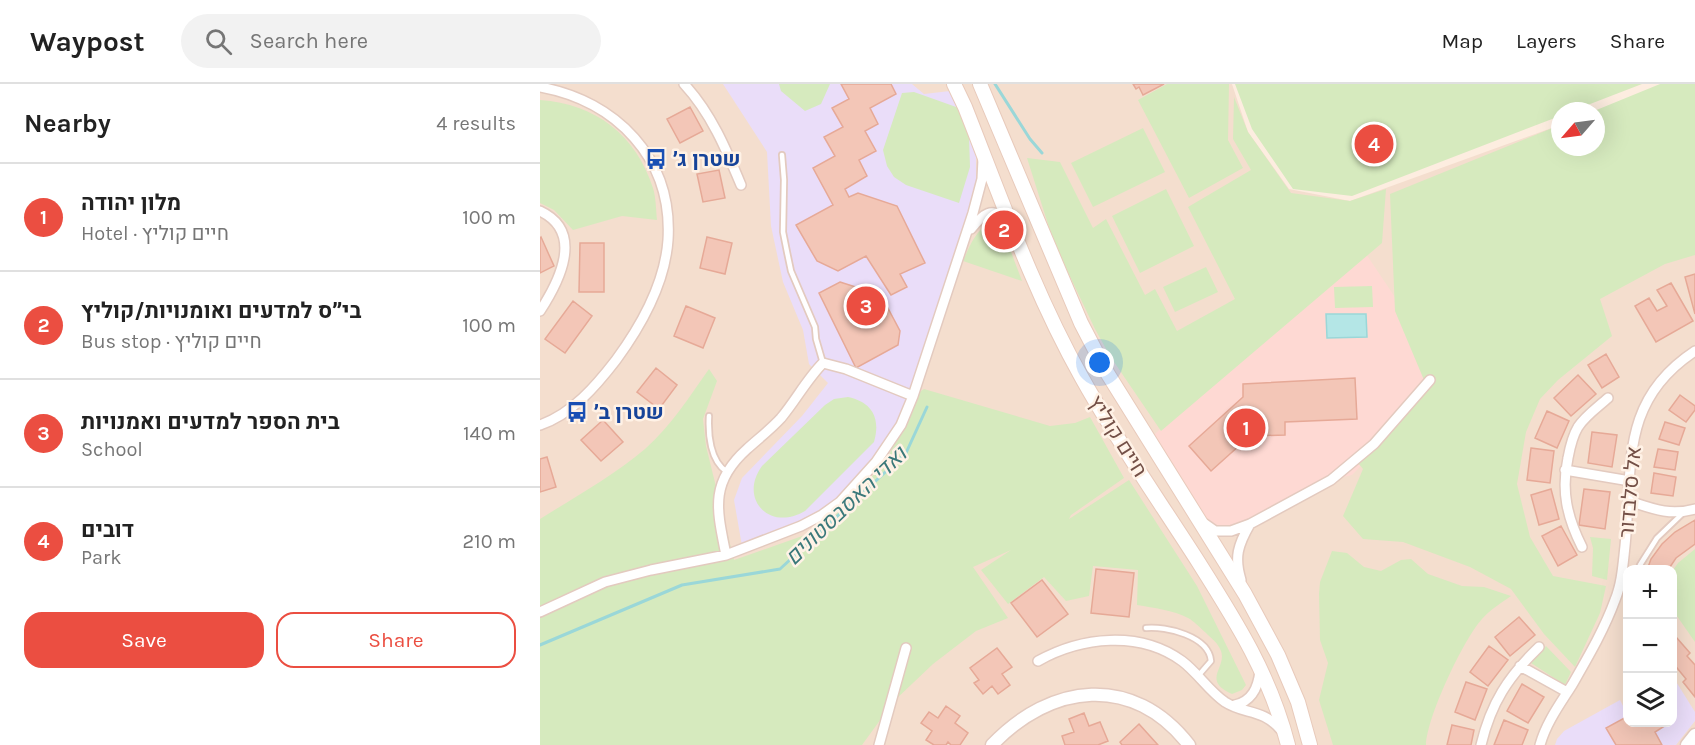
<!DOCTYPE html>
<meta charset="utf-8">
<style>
body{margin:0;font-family:Karla,Heebo,sans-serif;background:#f2f2f2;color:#222}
.controls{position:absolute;right:18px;bottom:18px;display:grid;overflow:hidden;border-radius:12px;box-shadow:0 6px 24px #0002}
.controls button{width:54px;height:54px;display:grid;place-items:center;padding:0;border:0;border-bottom:2px solid #e0e0e0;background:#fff;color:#222;font:30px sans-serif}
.compass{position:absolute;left:1011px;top:18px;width:54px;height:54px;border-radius:50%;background:#fff;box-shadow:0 6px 24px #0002;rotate:242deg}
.you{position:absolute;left:560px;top:279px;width:21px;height:21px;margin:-15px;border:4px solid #fff;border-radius:50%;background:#1a73e8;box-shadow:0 0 0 9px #1a73e833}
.badge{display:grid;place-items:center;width:39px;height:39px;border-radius:50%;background:#eb4e41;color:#fff;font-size:20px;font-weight:700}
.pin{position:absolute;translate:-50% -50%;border:3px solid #fff;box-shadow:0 2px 6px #0006}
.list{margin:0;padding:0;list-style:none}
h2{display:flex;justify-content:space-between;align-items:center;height:78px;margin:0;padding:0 24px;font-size:26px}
h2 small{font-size:20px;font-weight:400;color:#767676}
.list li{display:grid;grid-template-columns:39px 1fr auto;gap:18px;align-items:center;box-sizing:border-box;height:108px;padding:0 24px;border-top:2px solid #e0e0e0}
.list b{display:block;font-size:22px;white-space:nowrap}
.list p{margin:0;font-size:20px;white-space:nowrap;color:#767676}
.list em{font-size:20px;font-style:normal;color:#767676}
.actions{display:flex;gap:12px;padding:18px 24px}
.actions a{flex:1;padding:14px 0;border:2px solid #eb4e41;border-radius:18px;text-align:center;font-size:21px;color:#eb4e41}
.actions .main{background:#eb4e41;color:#fff}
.icon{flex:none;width:33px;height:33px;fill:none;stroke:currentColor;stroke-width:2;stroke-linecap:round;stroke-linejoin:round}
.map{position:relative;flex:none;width:1155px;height:661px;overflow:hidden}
header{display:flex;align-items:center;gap:36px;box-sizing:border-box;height:84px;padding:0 30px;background:#fff;border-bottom:2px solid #e0e0e0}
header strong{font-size:28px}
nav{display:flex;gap:33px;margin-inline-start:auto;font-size:21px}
.search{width:420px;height:54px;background:#f2f2f2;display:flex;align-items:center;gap:15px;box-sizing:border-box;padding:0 21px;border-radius:33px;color:#767676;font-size:22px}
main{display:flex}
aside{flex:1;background:#fff}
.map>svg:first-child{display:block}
.residential{fill:#f4dece;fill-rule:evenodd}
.commercial{fill:#fed9d3}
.education{fill:#eaddf9}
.green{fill:#d6eabe}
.water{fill:#b4e6e6;stroke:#9ad7d8;stroke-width:1.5}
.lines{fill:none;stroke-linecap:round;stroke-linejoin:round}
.stream{stroke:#9ad7d8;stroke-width:3}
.building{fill:#f3c6b7;stroke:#e6a997;stroke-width:1.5}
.service-casing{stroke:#e3cabf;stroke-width:8}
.minor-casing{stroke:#e3cabf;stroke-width:12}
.tertiary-casing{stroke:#e3cabf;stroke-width:15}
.secondary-casing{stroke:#e8cabb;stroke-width:16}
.service{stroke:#fff;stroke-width:4.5}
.minor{stroke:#fff;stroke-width:9}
.tertiary{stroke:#fff;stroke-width:12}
.secondary{stroke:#fff;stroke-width:14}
.labels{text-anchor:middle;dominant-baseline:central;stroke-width:5;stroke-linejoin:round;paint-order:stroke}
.transit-label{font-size:21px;font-weight:bold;fill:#164399;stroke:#fff2e6;text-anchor:start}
.street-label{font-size:21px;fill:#745047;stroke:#fff2e6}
.water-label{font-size:22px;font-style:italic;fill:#3a787a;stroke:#fff2e6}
</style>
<header>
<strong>Waypost</strong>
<div class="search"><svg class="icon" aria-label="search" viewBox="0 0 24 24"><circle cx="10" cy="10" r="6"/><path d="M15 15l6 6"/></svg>Search here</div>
<nav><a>Map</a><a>Layers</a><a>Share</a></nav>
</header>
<main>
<aside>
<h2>Nearby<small>4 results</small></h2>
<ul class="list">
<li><span class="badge">1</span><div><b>מלון יהודה</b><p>Hotel · חיים קוליץ</p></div><em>100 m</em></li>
<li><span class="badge">2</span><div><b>בי״ס למדעים ואומנויות/קוליץ</b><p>Bus stop · חיים קוליץ</p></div><em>100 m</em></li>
<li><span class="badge">3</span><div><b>בית הספר למדעים ואמנויות</b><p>School</p></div><em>140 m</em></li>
<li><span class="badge">4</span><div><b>דובים</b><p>Park</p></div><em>210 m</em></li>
</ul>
<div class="actions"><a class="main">Save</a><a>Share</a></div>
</aside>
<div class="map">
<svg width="1155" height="661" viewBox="0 0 1155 661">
<rect width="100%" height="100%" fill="#fdede0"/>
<path class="residential" d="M0 0H692L708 48 749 105 810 117 1020 41V63H1056L1155 4V661H0ZM1088 486H1132V638H1088Z"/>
<path class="commercial" d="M824 167 908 292 812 391 791 396 691 447 670 444 609 355Z"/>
<path class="education" d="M183 0H372L384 10 410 7 436 64V105L366 321 334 377 299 413 265 437 235 446 202 462 194 416 202 394 262 332 288 299 269 280 263 246 243 198 231 142 227 68Z
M1135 596 1155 628V637L1136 661H1015L1017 655 1024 647 1080 616 1084 624 1087 622 1088 638H1132L1133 597Z"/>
<path class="green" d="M239 0H290L281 20 265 27 241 7Z
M627 0H689L688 56 703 84 649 114 598 16Z
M695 0H1102L1032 27H1020V32L812 112 753 105 712 45Z
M1120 0H1155V171L1125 180 1060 215 1072 252 1018 296 1000 315 986 348 977 400 990 453 1013 492 1066 502 1060 529 1035 583 1004 550 971 505 930 483 863 458 823 455 803 432 823 385 818 379 846 350 884 296 855 227 850 110 1020 41V63H1056V27H1054Z
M374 8 419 24 429 52 430 83 419 119 366 101 354 93 347 82 343 66 362 9Z
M694 13 708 48 751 109 810 117 846 105 842 159 621 347 570 272 555 245 514 159 487 74 520 78 553 144 566 135 605 211 615 205 637 247 695 215 648 123 711 86 693 55Z
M0 16C56 20 96 51 113 104 116 114 116 126 117 136L82 132 33 146 14 126 0 119Z
M603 44 625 88 553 123 531 79Z
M626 105 654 162 600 189 572 132Z
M450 138 465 152 482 197 423 177C430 161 435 148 450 138Z
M666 183 678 208 635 228 623 203Z
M832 202 833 223 795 224 794 203Z
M169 285 177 297 163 335 166 362 194 476 268 450 310 420 349 371 373 312 384 305 510 342 535 339 550 333 584 394 531 431 529 435 589 396 657 502 706 601 702 606 692 610C661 596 687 584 681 567 678 559 672 555 666 549 660 544 654 537 648 534 633 526 614 524 597 521L598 486 553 482 549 512 526 517 504 493 468 520 441 486 471 466 433 483 468 534 436 547 393 580 354 617 322 661H0V435C35 413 73 392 105 365 130 343 150 312 169 285Z
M308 313C332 318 341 334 334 358L265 427C230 448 198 415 222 382L285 321 294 315Z
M1050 453 1071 455 1067 496 1052 492 1053 464Z
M1155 465V558L1132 525 1133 486 1138 479Z
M792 467 807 469 824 483 841 487 861 476 871 475 888 490 922 502 944 503 971 512C961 519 950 526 942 535 923 556 887 633 886 661H793L779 616 788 579 780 556 779 510 780 498Z
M1006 562 1031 588 1025 601 991 579Z"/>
<path class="water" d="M786 230H826L827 253 787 254Z"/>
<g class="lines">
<path class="stream" d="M455 0 490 55 502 69
M0 561 142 501 240 485 366 369 387 323"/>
</g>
<path class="building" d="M301 0H351L356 10 330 24 338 40 325 47 336 67 319 76 327 92 305 105 309 113 318 109 357 122 385 179 360 190 367 203 351 211 326 172 298 187 277 177 256 141 293 121 273 84 295 72 284 53 303 43 292 24 309 15Z
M593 0H624L603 11 599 3 596 5Z
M150 23 163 47 140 59 127 35Z
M179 86 185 114 163 118 157 90Z
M1 153 14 182 0 189V154Z
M167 153 192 159 185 190 160 184Z
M40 159H64V208H39Z
M1155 190V230L1145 193Z
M300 198 341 211 360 247 358 261 316 284 279 209Z
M1131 199 1153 237 1116 258 1095 222 1109 214 1117 227 1127 222 1117 206Z
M33 217 52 232 25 269 5 255Z
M146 222 175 234 163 264 134 252Z
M1066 270 1079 293 1062 304 1048 281Z
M116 284 137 301 119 325 97 308Z
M1038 291 1056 310 1031 332 1014 314Z
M815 294 817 335 745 338V351L710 352 671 387 649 362 703 313V300Z
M1140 311 1155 322V326L1146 338 1129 326Z
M1007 327 1029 337 1017 364 995 354Z
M63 336 83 358 61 377 41 356Z
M1125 338 1145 344 1139 361 1119 355Z
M1052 348 1077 351 1072 383 1048 379Z
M991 364 1014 367 1010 399 987 396Z
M1118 365 1138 368 1135 386 1114 383Z
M7 373 16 403 0 408V375Z
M1114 389 1136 393 1133 412 1111 409Z
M1011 405 1019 435 999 441 991 411Z
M1044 405 1070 408 1065 445 1039 441Z
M1155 436V460L1136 474 1128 486H1107L1111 475 1122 460 1135 448Z
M1021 442 1037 471 1018 482 1002 452Z
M556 485 594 489 589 533 551 529Z
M502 496 528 530 497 553 471 519Z
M979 533 995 551 970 572 955 553Z
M1136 553 1150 569 1147 572 1155 581V613L1143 598 1146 595 1133 579 1136 576 1132 572V556Z
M949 562 968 576 948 602 930 588Z
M457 564 472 583 462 590 470 601 458 610 452 602 443 610 434 599 439 596 430 584Z
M926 598 947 605 935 636 915 628Z
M982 600 1004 613 988 639 967 627Z
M406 622 420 632 415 639 428 649 420 661H411L408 658 406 661H394L386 656 392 647 381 639 389 628 398 634Z
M544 629 549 642 560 638 568 657 558 661H525L522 652 534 648 529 635Z
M1088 632V638H1131L1115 648 1122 661H1076L1066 644Z
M964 636 988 646 982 661H954Z
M599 640 618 661H582L580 658Z
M912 641 934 646 931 661H907Z"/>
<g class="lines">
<defs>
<path id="service" d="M242 71 244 96 243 148 247 168 251 187 275 243 276 255 283 279
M169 332C168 350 170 377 187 388
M1100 481 1117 454 1142 430
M606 544C626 542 669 552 671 577L658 592"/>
<path id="minor" d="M144 0C171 29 186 65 201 101
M0 3C76 17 133 74 128 156 125 199 101 242 76 276 56 302 32 330 0 341
M0 127C45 148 19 198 0 227
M431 145C443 130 451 122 468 136
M1025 386 1090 397
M1089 417C1113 425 1130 432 1155 425
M665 440 675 447H691L710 440 791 396 834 360 890 296
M1042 463C1027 433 1021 407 1028 374 1030 363 1032 353 1038 343 1045 332 1058 323 1068 314
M186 471C177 426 169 399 207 365 218 355 231 345 241 334 256 316 267 295 283 279L306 285 373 312
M701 496C694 473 698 461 710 440
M0 528 65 498 111 486 186 471 261 442 282 431 300 418 336 378 361 341 373 312 433 129 442 95 443 75
M498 577C541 553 599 546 642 577 658 589 669 607 685 618 705 631 722 624 741 646
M980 582 1027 608
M695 621C712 617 718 604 720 587
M339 661 366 564
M941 661C951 619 968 593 999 563
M1000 661C1006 639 1020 620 1032 601 1048 573 1064 546 1075 516 1082 499 1083 480 1085 462 1093 382 1079 317 1155 267"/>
<path id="tertiary" d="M452 661C511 599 593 589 649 661
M1147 661 1155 651"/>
<path id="secondary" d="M414 0 425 23C461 114 494 209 542 294 577 357 620 418 659 479 697 539 730 591 748 661
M440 0 541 239 566 287 705 510 738 571 758 618 770 661"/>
</defs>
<use href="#service" class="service-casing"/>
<use href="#minor" class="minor-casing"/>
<use href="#tertiary" class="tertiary-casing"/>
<use href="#secondary" class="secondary-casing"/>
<use href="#service" class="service"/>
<use href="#minor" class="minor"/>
<use href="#tertiary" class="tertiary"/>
<use href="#secondary" class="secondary"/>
</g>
<defs>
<symbol id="bus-bare" viewBox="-9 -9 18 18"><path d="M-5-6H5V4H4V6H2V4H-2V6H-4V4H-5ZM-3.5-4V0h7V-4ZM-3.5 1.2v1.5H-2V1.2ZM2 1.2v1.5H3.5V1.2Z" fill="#1a4fb4" stroke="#fff2e6" stroke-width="2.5" paint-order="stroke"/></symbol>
</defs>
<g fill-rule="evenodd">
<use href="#bus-bare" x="101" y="60" width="30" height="30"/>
<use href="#bus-bare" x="22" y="313" width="30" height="30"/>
</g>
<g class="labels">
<g class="transit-label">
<text x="133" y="75">שטרן ג׳</text>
<text x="54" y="328">שטרן ב׳</text>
</g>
<g class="street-label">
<text transform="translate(578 352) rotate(58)">חיים קוליץ</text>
<text transform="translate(1090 408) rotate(-85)">אל סלבדור</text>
</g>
<g class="water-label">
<text transform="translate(306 422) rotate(-44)">ואדי האסבסטונים</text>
</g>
</g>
</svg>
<div class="controls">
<button>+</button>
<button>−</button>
<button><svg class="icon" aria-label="layers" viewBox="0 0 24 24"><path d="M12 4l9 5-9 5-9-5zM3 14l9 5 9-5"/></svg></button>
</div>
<svg class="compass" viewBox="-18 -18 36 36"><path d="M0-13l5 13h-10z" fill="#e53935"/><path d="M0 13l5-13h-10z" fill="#767676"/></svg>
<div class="you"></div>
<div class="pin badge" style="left:706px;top:344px">1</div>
<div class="pin badge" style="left:464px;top:146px">2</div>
<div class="pin badge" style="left:326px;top:222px">3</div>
<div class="pin badge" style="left:834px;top:60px">4</div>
</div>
</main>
